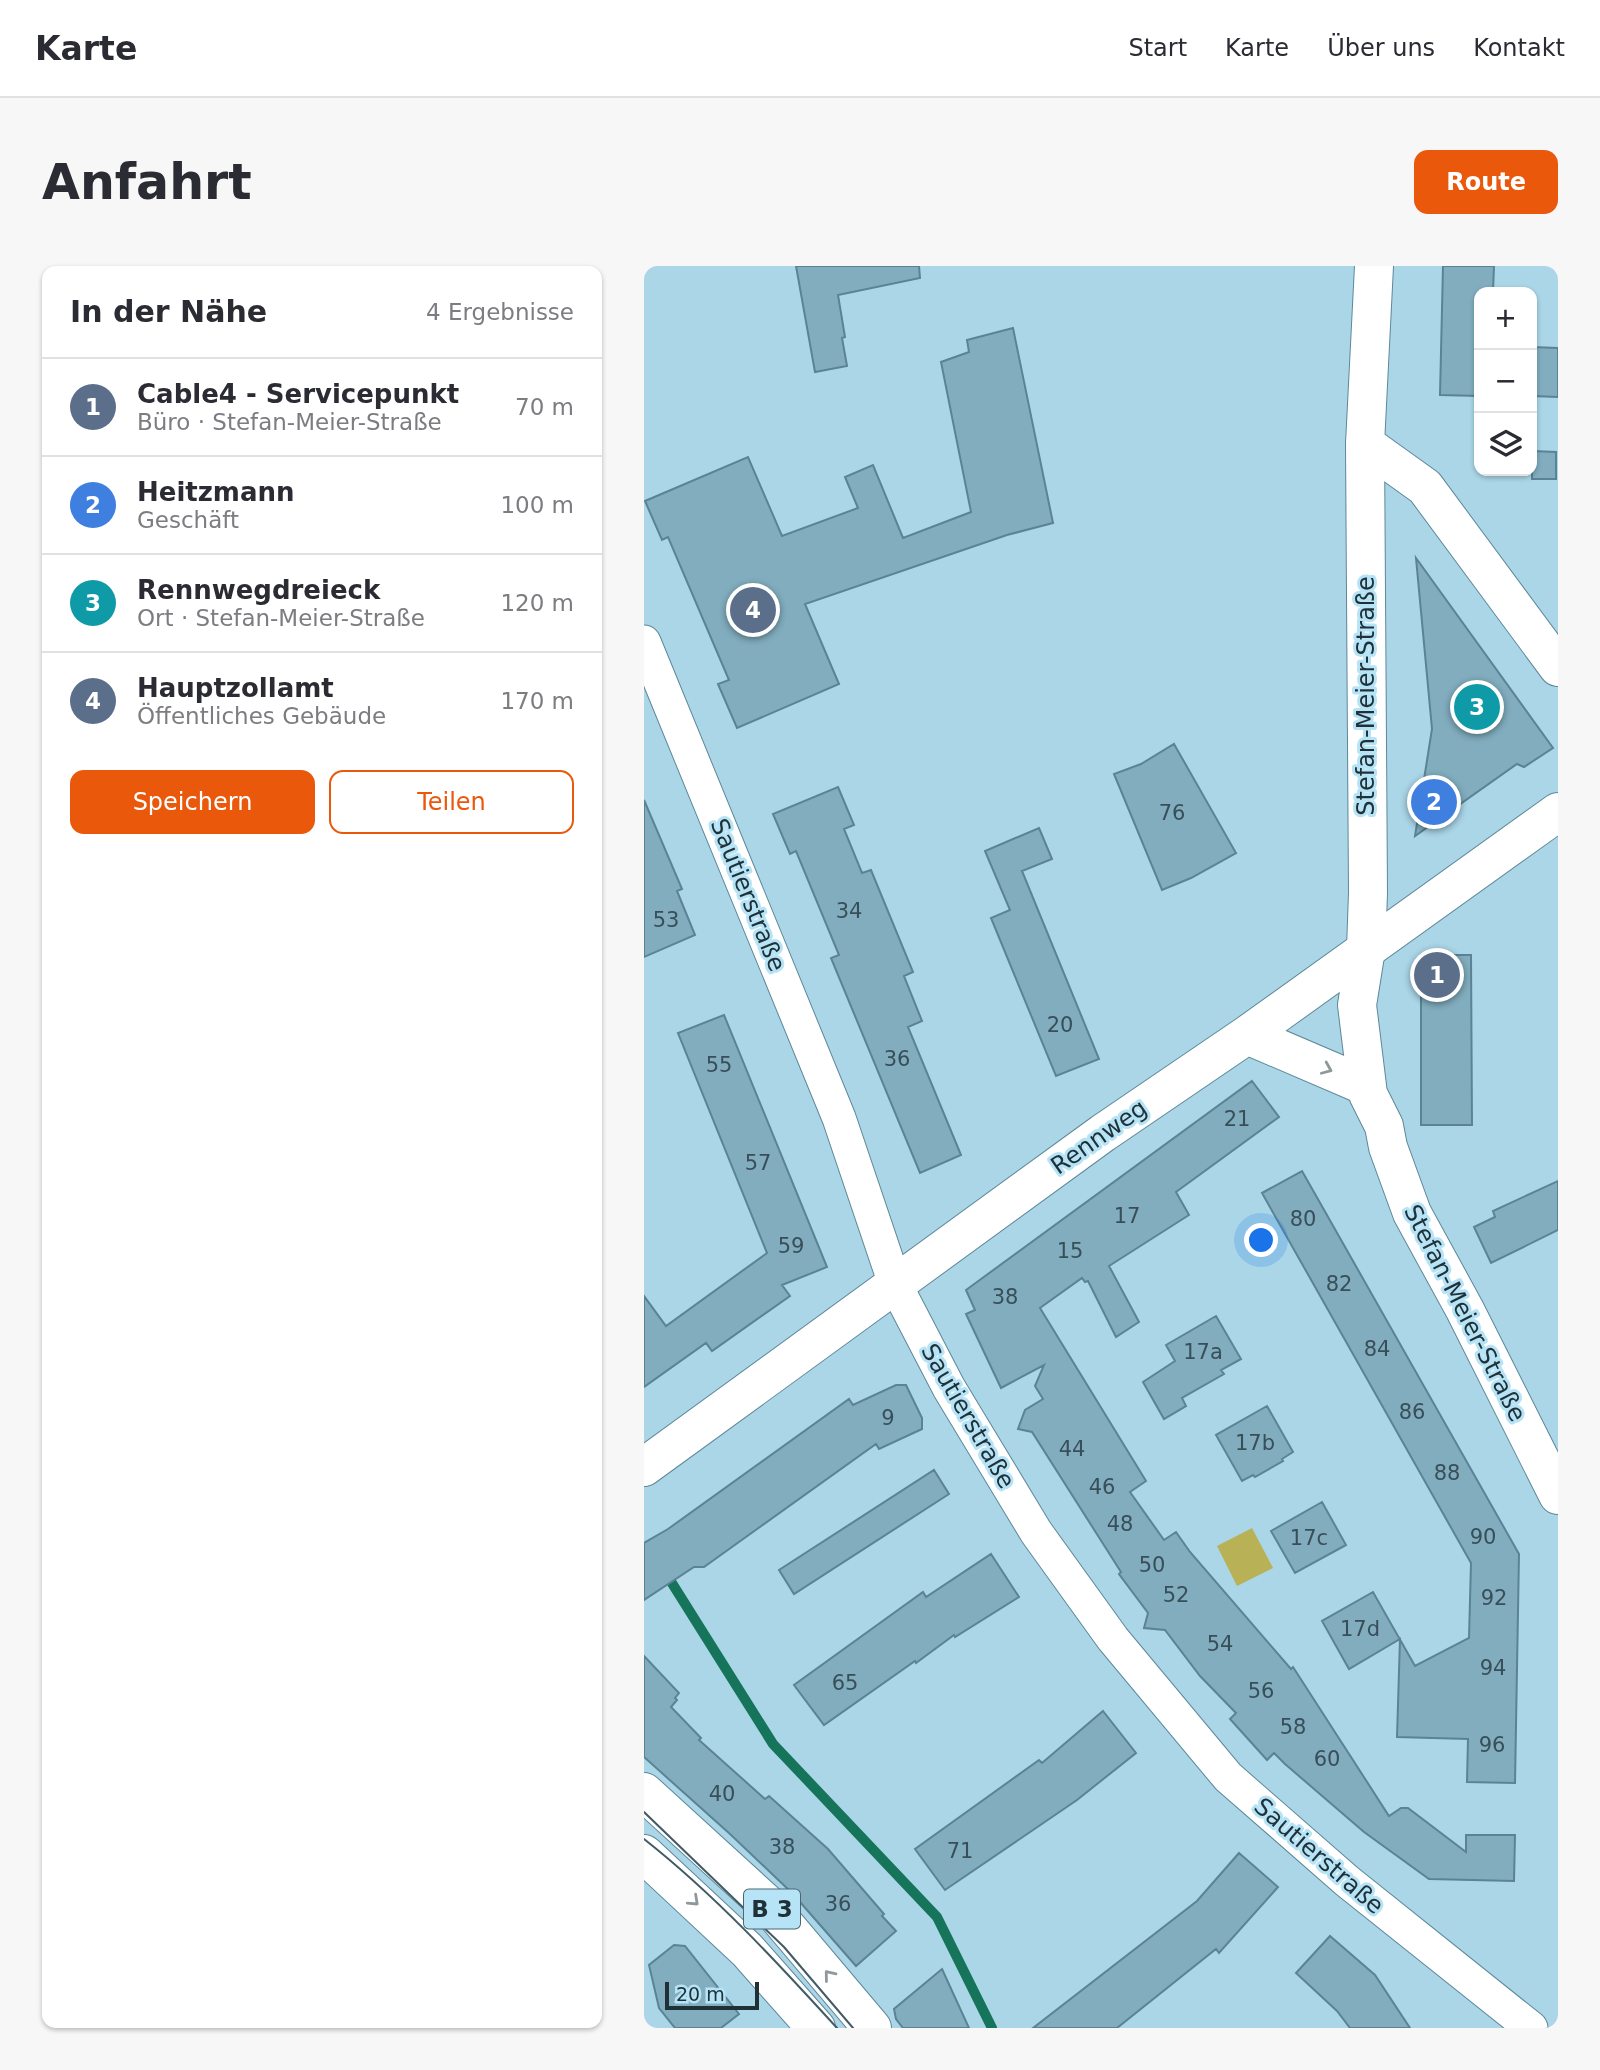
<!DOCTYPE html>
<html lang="de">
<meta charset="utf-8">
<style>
body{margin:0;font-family:"DejaVu Sans",sans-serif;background:#f7f7f7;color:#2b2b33}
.controls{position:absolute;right:21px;top:21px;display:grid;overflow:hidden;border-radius:14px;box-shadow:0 2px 5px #0004}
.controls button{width:63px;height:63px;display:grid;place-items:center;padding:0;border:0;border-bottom:2px solid #e1e1e2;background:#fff;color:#2b2b33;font:35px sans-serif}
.scale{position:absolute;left:21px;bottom:18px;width:94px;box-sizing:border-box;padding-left:7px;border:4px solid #1f3037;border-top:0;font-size:19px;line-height:24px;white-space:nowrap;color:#1f3037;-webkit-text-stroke:5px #b6e4f6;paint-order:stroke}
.you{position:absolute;left:618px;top:975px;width:24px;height:24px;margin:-18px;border:5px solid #fff;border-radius:50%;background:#1a73e8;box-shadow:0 0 0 10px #1a73e833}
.badge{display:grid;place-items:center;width:46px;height:46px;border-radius:50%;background:#ea580c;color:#fff;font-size:23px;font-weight:700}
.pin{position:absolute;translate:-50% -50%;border:4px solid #fff;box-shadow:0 2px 7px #0006}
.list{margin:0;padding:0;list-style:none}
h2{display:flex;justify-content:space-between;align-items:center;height:91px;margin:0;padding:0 28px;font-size:30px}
h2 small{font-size:23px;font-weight:400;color:#7c7c81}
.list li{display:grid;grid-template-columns:46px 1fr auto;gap:21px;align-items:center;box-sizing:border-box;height:98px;padding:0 28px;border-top:2px solid #e1e1e2}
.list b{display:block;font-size:26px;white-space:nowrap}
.list p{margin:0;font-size:23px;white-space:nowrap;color:#7c7c81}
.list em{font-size:23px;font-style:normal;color:#7c7c81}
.actions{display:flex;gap:14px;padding:21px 28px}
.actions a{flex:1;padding:16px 0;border:2px solid #ea580c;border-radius:14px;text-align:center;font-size:24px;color:#ea580c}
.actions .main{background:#ea580c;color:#fff}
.icon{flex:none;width:38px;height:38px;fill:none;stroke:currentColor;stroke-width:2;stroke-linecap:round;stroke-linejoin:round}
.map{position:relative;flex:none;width:914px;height:1762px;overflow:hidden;border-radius:14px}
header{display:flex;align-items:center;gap:42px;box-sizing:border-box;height:98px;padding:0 35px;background:#fff;border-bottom:2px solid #e1e1e2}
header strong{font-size:33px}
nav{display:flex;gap:38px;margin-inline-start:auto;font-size:24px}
.intro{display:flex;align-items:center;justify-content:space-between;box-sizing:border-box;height:168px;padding:0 42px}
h1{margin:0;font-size:49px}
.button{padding:18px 32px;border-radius:14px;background:#ea580c;color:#fff;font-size:24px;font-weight:700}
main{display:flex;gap:42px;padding:0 42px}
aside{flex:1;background:#fff;border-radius:14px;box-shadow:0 2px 5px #0004}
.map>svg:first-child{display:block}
.green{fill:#b9b156}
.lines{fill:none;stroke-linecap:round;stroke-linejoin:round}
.stream{stroke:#157459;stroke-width:10}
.building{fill:#81adbe;stroke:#5a8495;stroke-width:2}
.minor-casing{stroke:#5d8898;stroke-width:35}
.tertiary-casing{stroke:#5d8898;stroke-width:40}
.secondary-casing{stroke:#5d8898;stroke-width:40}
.primary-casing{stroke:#5d8898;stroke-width:40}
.minor{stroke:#fff;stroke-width:33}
.tertiary{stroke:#fff;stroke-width:38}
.secondary{stroke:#fff;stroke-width:38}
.primary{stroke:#fff;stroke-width:38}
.tram{stroke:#435b65;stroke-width:2}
.oneway{stroke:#8f989b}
.labels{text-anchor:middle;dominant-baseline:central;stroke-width:6;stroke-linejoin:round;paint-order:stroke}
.number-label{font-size:21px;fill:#384f59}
.shield{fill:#b6e4f6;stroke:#4c6670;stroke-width:2}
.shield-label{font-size:23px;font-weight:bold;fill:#1f3037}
.street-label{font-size:24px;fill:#1f3037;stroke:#b6e4f6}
</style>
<header>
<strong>Karte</strong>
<nav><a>Start</a><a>Karte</a><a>Über uns</a><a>Kontakt</a></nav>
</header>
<div class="intro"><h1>Anfahrt</h1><a class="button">Route</a></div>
<main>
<aside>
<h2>In der Nähe<small>4 Ergebnisse</small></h2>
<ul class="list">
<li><span class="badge" style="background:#5c6f8a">1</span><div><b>Cable4 - Servicepunkt</b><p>Büro · Stefan-Meier-Straße</p></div><em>70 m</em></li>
<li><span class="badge" style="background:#3f7fe0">2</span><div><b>Heitzmann</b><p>Geschäft</p></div><em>100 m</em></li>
<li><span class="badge" style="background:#0f9aa8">3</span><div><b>Rennwegdreieck</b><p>Ort · Stefan-Meier-Straße</p></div><em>120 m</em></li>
<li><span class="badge" style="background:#5c6f8a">4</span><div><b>Hauptzollamt</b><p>Öffentliches Gebäude</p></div><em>170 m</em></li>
</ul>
<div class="actions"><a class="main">Speichern</a><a>Teilen</a></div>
</aside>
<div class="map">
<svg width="914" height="1762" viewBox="0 0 914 1762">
<rect width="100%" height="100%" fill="#aad6e8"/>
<path class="green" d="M608 1262 629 1302 593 1320 573 1280Z"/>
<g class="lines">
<path class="stream" d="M21 1306 129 1478 293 1651 348 1762"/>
</g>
<path class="building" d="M152 0H275L276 12 194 29 201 71 198 72 203 100 171 106Z
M799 0H850L849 26H835V130L796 129Z
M369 62 409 257 363 269 161 338 195 418 93 462 74 418 85 414 24 271 18 274 1 235 104 191 138 270 214 242 201 211 229 199 259 272 327 246 297 96 325 86 323 74Z
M888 81 914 82V131L888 130Z
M888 185 912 186V213H888Z
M772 292 909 482 880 501 873 498 771 570 788 463Z
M530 478 592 587 547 612 518 624 470 508 497 498Z
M194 521 210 559 200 563 218 607 227 604 269 706 260 710 278 755 264 761 317 889 276 907 187 692 195 689 152 585 146 588 129 548Z
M0 534 38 623 33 625 51 669 0 691Z
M395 562 408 593 378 605 455 793 412 810 347 652 366 644 341 585Z
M777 689H827L828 859H777Z
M80 749 183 1001 138 1019 146 1030 68 1085 62 1077 0 1121V1030L22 1060 123 987 34 767Z
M608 815 635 851 532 926 545 949 465 1000 495 1056 472 1071 444 1015 441 1016 438 1012 396 1042 502 1215 486 1226 520 1274 532 1266 546 1286 647 1403 649 1401 745 1550 757 1542H764L822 1586V1569H871L870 1615 785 1613 720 1566 641 1498 630 1487 623 1494 586 1453 592 1447 556 1410 521 1364 500 1362 504 1347 475 1308 477 1306 388 1166 374 1163 381 1144 399 1133 391 1120 400 1099 357 1122 322 1048 331 1044 322 1024Z
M658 905 875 1288 871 1517 823 1516 824 1473 753 1471 756 1373 705 1403 678 1355 729 1326 771 1400 825 1372 827 1297 618 927Z
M914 915V964L847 997 830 961 851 951 849 945Z
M572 1050 597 1093 577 1104 580 1108 538 1132 542 1140 520 1153 499 1116 531 1095 522 1079Z
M252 1119H262L278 1152V1163L235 1183 232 1178 60 1301H50L0 1334V1277L24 1263 205 1133 209 1139Z
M623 1140 649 1186 638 1193 639 1195 611 1211 609 1209 598 1215 572 1169Z
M290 1204 305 1228 150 1328 135 1304Z
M678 1236 702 1279 651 1307 627 1265Z
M347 1288 375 1331 311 1371 310 1369 272 1397 271 1395 180 1459 150 1419 279 1326 282 1331Z
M0 1390 35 1427 31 1432 33 1434 27 1441 57 1472 55 1474 121 1533 125 1530 184 1583 240 1648 238 1650 252 1665 212 1700 149 1628 86 1568 0 1491Z
M459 1445 492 1487 433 1534 301 1624 271 1583 395 1494 398 1497Z
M595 1587 634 1621 575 1687 572 1683 473 1762H389L553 1635Z
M686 1670 731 1709 766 1762H706L693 1745 652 1707Z
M30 1679 41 1680 95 1748 77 1762H31L15 1742 5 1699Z
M298 1703 325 1762H259L252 1753 250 1743Z"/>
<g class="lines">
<defs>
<path id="minor" d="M0 376 195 852 251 1018 305 1122 392 1266 469 1373 584 1511 703 1615 887 1762"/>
<path id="tertiary" d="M721 178 781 221 914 401
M603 769 722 820
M0 1201 459 867 603 769 914 546"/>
<path id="secondary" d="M730 0 721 178 724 627 722 683 713 739 724 828 740 860 744 881 768 947 821 1044 914 1229"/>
<path id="primary" d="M0 1526 125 1640 228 1762
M0 1588 103 1684 172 1762"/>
</defs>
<use href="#minor" class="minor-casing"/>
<use href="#tertiary" class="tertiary-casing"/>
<use href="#secondary" class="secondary-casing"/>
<use href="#primary" class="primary-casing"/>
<use href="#minor" class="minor"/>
<use href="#tertiary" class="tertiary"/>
<use href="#secondary" class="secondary"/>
<use href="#primary" class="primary"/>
<path class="tram" d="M0 1546 140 1681 209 1762
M0 1573C71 1629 132 1695 193 1762"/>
</g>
<defs><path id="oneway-chevron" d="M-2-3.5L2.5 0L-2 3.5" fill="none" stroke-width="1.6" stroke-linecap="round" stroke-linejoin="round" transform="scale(1.75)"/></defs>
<g class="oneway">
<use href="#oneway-chevron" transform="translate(683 803) rotate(23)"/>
<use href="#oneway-chevron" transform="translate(50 1635) rotate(43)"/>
<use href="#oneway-chevron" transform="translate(185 1709) rotate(-129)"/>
</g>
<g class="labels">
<g class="number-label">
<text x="528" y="547">76</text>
<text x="205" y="645">34</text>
<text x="22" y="654">53</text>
<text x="416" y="759">20</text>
<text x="253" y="793">36</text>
<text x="75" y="799">55</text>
<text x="593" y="853">21</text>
<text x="114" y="897">57</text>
<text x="483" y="950">17</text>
<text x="659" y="953">80</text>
<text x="147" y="980">59</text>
<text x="426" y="985">15</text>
<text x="695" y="1018">82</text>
<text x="361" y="1031">38</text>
<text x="733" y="1083">84</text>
<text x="559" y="1086">17a</text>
<text x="768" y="1146">86</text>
<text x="244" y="1152">9</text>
<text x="611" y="1177">17b</text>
<text x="428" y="1183">44</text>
<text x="803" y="1207">88</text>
<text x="458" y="1221">46</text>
<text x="476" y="1258">48</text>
<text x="839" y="1271">90</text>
<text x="665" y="1272">17c</text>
<text x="508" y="1299">50</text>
<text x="532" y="1329">52</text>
<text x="850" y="1332">92</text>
<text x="716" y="1363">17d</text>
<text x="576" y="1378">54</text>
<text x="849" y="1402">94</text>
<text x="201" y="1417">65</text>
<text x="617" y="1425">56</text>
<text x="649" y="1461">58</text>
<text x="848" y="1479">96</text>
<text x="683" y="1493">60</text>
<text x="78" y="1528">40</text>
<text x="138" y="1581">38</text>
<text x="316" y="1585">71</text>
<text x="194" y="1638">36</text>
</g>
<rect class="shield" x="100" y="1623.5" width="56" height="39" rx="5"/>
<g class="shield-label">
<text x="128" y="1643">B 3</text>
</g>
<g class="street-label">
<text transform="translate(722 430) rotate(-90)">Stefan-Meier-Straße</text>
<text transform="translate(104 629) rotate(68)">Sautierstraße</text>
<text transform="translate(455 871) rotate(-35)">Rennweg</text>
<text transform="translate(821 1047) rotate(63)">Stefan-Meier-Straße</text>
<text transform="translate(324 1150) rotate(60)">Sautierstraße</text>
<text transform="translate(675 1590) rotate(41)">Sautierstraße</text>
</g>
</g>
</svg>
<div class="controls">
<button>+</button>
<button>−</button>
<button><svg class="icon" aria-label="layers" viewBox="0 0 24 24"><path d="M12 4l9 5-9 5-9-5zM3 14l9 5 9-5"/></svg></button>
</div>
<div class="scale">20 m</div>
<div class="you"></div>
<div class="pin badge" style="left:793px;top:709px;background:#5c6f8a">1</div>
<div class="pin badge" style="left:790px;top:536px;background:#3f7fe0">2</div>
<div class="pin badge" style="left:833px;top:441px;background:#0f9aa8">3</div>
<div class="pin badge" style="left:109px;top:344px;background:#5c6f8a">4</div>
</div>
</main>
